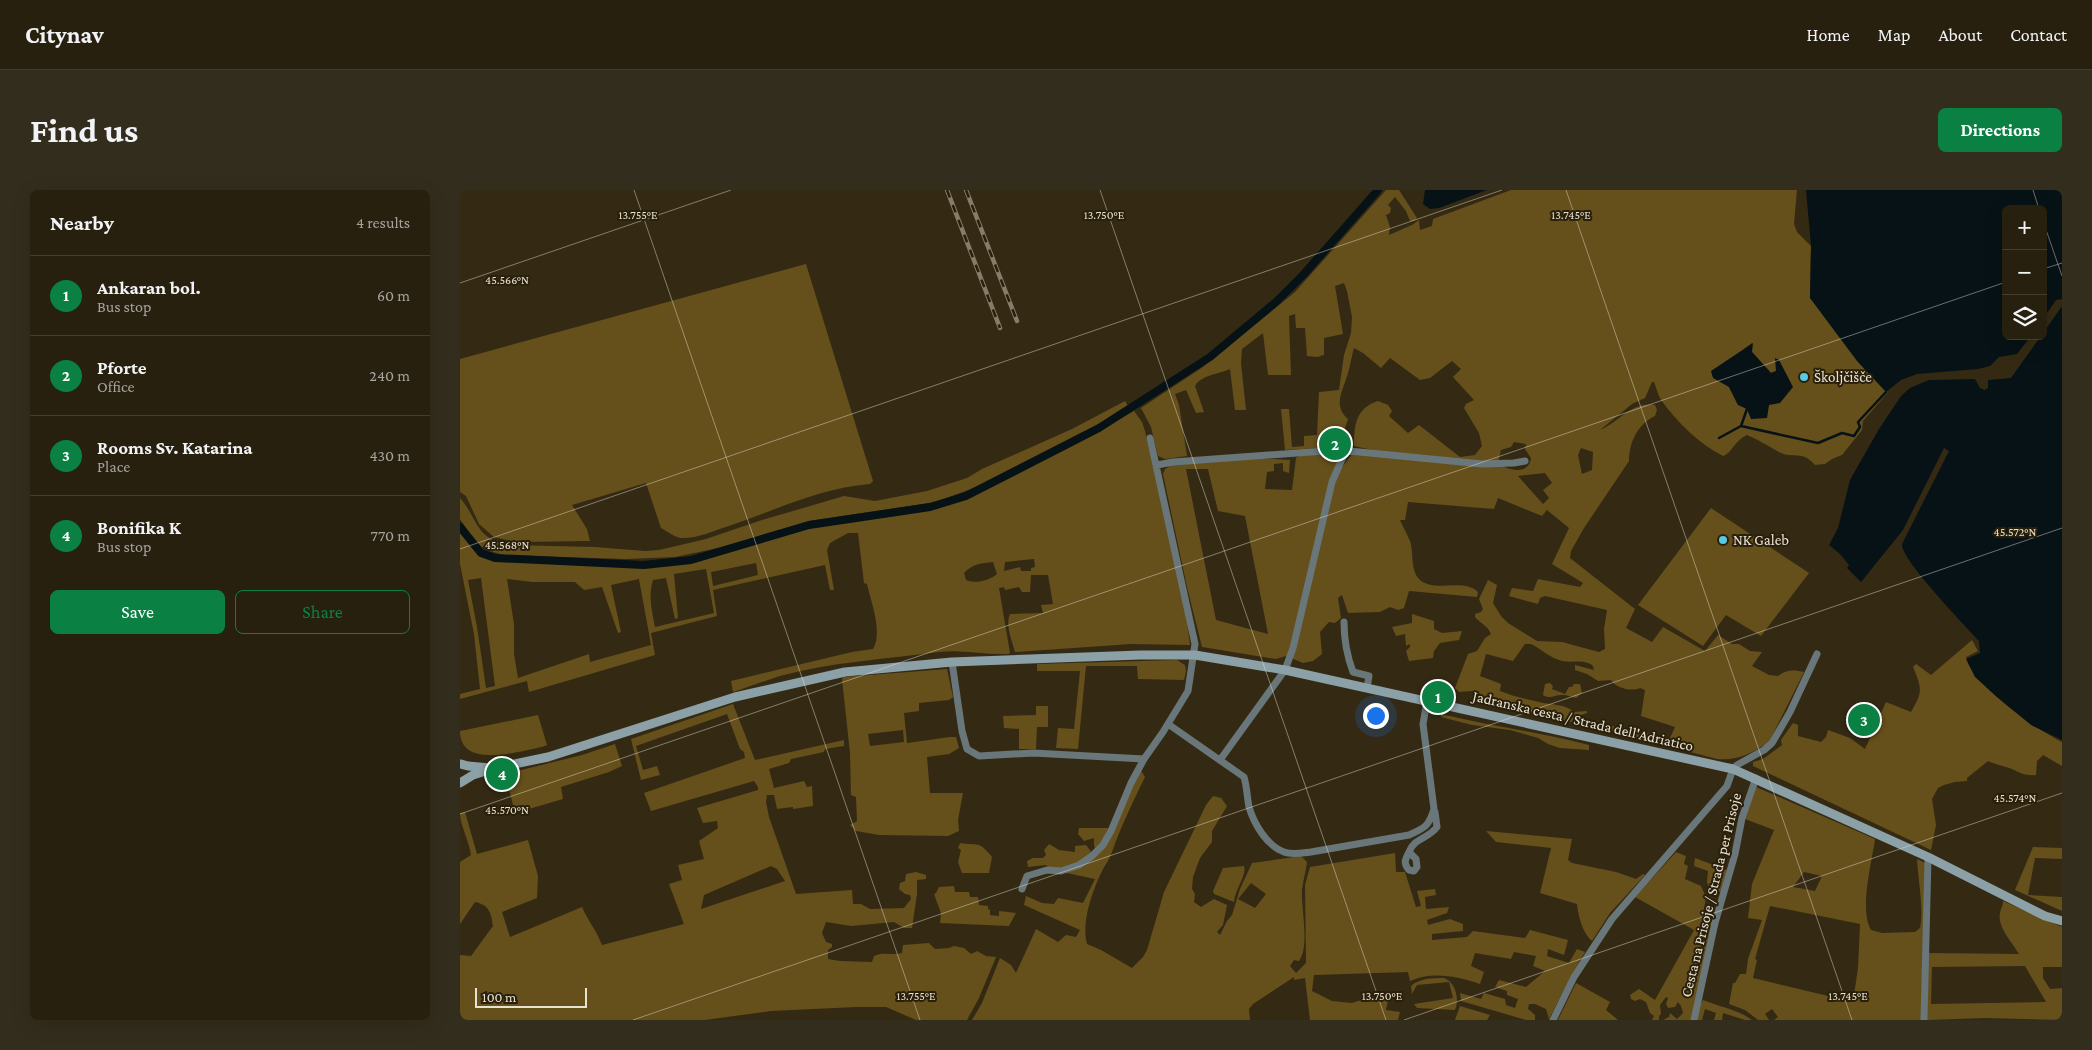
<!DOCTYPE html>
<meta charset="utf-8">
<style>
body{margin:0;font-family:"Crimson Pro",serif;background:#332d1d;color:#f1f3f6}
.controls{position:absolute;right:15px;top:15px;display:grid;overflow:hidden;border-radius:8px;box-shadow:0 5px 20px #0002}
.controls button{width:45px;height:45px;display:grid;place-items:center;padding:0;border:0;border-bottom:1px solid #433e2f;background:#27200f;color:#f1f3f6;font:25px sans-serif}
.scale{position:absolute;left:15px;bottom:12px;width:112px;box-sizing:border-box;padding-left:5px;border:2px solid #e8e2d5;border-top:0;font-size:14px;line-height:18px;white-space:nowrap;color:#e8e2d5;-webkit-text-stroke:4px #2a200a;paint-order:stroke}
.you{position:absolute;left:915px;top:525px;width:18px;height:18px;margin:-12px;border:4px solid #fff;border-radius:50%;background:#1a73e8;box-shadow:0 0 0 8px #1a73e833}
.badge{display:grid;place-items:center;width:32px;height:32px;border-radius:50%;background:#0b8043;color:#fff;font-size:16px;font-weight:700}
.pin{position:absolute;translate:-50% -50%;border:2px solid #fff;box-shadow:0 1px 5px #0006}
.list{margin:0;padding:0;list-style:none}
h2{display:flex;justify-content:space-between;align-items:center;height:65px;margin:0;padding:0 20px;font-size:21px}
h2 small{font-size:16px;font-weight:400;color:#a4a39e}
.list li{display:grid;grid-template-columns:32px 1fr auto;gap:15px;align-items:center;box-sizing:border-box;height:80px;padding:0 20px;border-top:1px solid #433e2f}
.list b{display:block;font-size:19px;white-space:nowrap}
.list p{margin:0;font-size:16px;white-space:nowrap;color:#a4a39e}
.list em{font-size:16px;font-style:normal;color:#a4a39e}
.actions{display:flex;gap:10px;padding:15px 20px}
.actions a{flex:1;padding:11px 0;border:1px solid #0b8043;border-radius:8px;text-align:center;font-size:18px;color:#0b8043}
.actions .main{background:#0b8043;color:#fff}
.icon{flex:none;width:28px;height:28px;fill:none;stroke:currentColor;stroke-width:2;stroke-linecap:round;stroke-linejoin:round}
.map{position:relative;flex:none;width:1602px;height:830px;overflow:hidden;border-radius:8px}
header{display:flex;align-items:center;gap:30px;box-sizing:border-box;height:70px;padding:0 25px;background:#27200f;border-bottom:1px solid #433e2f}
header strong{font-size:24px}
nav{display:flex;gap:28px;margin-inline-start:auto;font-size:18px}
.intro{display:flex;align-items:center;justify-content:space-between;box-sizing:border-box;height:120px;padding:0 30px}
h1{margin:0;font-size:35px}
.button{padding:12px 22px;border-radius:8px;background:#0b8043;color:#fff;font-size:18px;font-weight:700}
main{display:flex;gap:30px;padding:0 30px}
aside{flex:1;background:#27200f;border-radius:8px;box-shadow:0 5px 20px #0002}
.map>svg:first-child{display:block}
.green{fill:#654f1b;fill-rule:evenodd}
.water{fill:#061215}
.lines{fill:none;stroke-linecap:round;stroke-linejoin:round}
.stream{stroke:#061215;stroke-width:2.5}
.canal{stroke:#061215;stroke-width:8}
.minor{stroke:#69777a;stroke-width:7}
.secondary{stroke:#8ba1a7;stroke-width:9}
.rail-casing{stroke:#857d6b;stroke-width:4.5}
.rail{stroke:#2a200a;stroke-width:2.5;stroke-dasharray:8;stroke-linecap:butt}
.ticks{fill:none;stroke:#e8e2d5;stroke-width:1;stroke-opacity:0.45}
.poi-dot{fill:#58c9e3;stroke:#2a200a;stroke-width:2}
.labels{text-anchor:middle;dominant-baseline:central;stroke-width:4;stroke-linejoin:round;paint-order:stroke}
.poi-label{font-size:15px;fill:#e8e2d5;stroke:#2a200a;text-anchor:start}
.street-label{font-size:15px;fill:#e8e2d5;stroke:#2a200a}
.ticks-label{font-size:12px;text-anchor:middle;fill:#e8e2d5;stroke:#2a200a;stroke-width:4;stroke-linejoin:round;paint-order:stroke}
</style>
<header>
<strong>Citynav</strong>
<nav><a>Home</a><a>Map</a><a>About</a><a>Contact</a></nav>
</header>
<div class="intro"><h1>Find us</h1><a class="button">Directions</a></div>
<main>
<aside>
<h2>Nearby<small>4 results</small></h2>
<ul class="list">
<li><span class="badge">1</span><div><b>Ankaran bol.</b><p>Bus stop</p></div><em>60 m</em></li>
<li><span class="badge">2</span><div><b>Pforte</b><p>Office</p></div><em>240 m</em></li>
<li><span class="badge">3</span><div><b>Rooms Sv. Katarina</b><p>Place</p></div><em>430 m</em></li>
<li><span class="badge">4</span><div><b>Bonifika K</b><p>Bus stop</p></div><em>770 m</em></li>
</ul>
<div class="actions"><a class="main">Save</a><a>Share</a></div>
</aside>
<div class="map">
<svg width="1602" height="830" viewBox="0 0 1602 830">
<rect width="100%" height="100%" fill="#342a14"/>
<path class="green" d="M926 0H939L957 28 954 31H950L946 21 935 7 928 15 931 18 930 23 926 25 930 37 929 45 952 35 959 30 960 40 972 36 973 29 1051 0H1337L1334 34 1337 42 1351 56 1350 108 1428 202 1403 231 1402 240 1382 265 1372 269 1365 274 1355 275C1341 259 1334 270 1319 262 1308 256 1299 250 1287 245 1275 250 1272 263 1263 266 1239 254 1217 232 1201 210 1198 205 1196 197 1194 192H1192L1185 208 1172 214 1140 240C1158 233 1172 211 1195 215L1197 220 1195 226C1178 234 1169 252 1169 271L1124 338 1111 361 1110 368 1175 419 1166 438 1192 452 1203 437 1245 461 1258 445 1272 454H1279L1290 461 1302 462 1292 476 1309 485 1318 486C1327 479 1334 480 1344 482L1309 552C1293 563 1277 571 1257 569 1201 554 1146 540 1090 527 1067 522 1045 519 1022 513L1020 504 1011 501 999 502 995 498 1008 464 1017 461 1025 448 1031 444C1028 436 1020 433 1015 427V424L1021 422 1023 419 1019 409 1028 390 1037 395 1033 413 1041 426 1048 433 1077 451 1102 452 1139 462 1145 459 1144 439 1147 420 1085 406 1080 408 1078 414 1049 406 1052 398 1073 401 1078 389 1120 397 1123 393 1092 374 1109 338 1087 320 1082 326 1038 308 1034 319 948 312 945 330H940C943 337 947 344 950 351 954 363 950 379 959 389 974 404 1003 387 1018 402L1017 407 949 401 944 418 938 420 930 417 920 422 888 423 882 405 878 408 881 428 875 433 869 432 860 442 862 464 853 471 843 473 826 466 816 469 803 467 742 457 727 397 703 284 705 279 713 274 796 268 830 270 829 283 823 281V273L814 274V281L807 282 805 299 832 300 836 268 839 266 872 263 878 265 883 276 892 264 921 262 894 256C894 235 896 218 918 211L928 215 932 221 929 226 948 243 959 235 1000 267 1015 265 1022 256 1019 243 1004 218 1006 214 1014 210 993 187 1001 179 992 171 970 188 960 190 930 168 921 178 903 163 894 158C891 168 890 179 886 189 881 204 874 217 888 229L881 250 873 252 865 251 859 258 825 260 821 219H829L832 257 844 256V246L857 245 859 202 879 200 884 165 891 143 892 127 887 101 884 93 875 96 883 144 864 148V165L857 167 847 166 845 138H836L835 124 829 126 831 185H808L803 143 782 159 781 173 786 220H775L770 179C759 184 741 185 735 196L744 222 736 223 726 200 715 204 719 215 727 266 705 269 698 266 691 237 681 218 743 177 835 102ZM1292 153V162L1311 183 1316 181 1309 215H1278L1269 197 1275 166ZM1054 252 1066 254 1065 259 1071 268C1069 285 1048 281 1038 273L1041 260 1051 257ZM1121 258 1133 262 1132 280 1122 284 1118 265ZM726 279H748L758 321 785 326 808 444 756 430ZM1085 283 1092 293 1083 300 1089 308 1083 314 1058 286ZM1065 454H1071C1081 459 1090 468 1102 471 1112 473 1125 469 1133 476L1134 480 1115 475V480L1127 484 1138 491 1151 490C1155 498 1172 502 1180 498L1185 500 1181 526 1215 537 1210 548 1118 529V526L1127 523V521L1114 522C1106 514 1091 515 1079 512 1066 509 1052 506 1040 501L1041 494 1020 486 1026 464 1053 471Z
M346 74 413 291 410 294C359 298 314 321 266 337 253 341 236 349 221 348 214 347 207 341 201 338L186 293 112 315 127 339 130 351 56 352 34 347 19 334 6 306 0 302V169Z
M665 211 668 216 636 236 516 297 476 312 349 331 263 357 215 367 166 369 44 365 30 361 20 356 11 345 0 329V308C18 329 15 347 46 355L135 357 185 361 199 360 246 349 299 331 384 306 415 311 467 301 507 288 522 279 612 239Z
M674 221 682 232 685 241 726 424 730 455 671 454 555 462C552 451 545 435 550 424L583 423 581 415 593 414 588 385H571L570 402H562L559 397 545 400 544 397 539 398 550 463 548 464C525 465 502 459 479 462 426 469 372 472 320 486 304 491 288 497 273 502L271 491 392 462 413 459C423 442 411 412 407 394L404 393 398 343H388L370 353 367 360 374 400H370L365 375 253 400 257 426 191 443 195 465 69 502 67 491 0 509V504L20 499 14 444 0 374V340L16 361 26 367 46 372 165 376 221 375 352 337 442 325 495 313 606 259ZM574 369 575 377 571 378V381H561L560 377 544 381 545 372ZM533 372 537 384C529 391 515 394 506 390L504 383C512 374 522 373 533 372ZM296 373 298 385 253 396 251 382ZM246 379 254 423 195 437C192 421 188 406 193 390L206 388 215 429 218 428 214 384ZM21 388 35 496 26 498 17 437 8 390ZM47 389 72 392H115L124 400 142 397 158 443 161 442 151 395 179 389 191 455 130 472 129 464 58 488 54 464V434Z
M1251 318 1349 383 1301 446 1266 425 1243 456 1178 415Z
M952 424 974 431V439L982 443 1002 441 999 450 980 453 974 461 973 468 949 471 946 461 950 457V454L946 456 945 444 936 446 932 437 952 433Z
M1512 450 1518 461 1506 467C1514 497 1575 538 1602 552V576L1583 565 1577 571 1576 585C1565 586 1561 583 1552 579 1545 576 1536 575 1528 571L1507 588V591L1495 592 1484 595 1478 598 1472 609 1476 635 1471 660 1293 576V572L1303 569 1322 555 1321 550 1333 533 1338 535V546L1361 552 1366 547 1368 540 1390 548 1405 559 1426 512 1451 522C1463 501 1462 499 1453 477L1456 474 1471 485Z
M717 470 725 475 726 481 724 490 678 489 677 476H626L618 559 596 558 598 538 614 539 620 481H577V474Z
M487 479 493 507 489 510 459 513V521L444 523 447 553 490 547H496L499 558 489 564 467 567 470 603H503L498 630 499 641 488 646 419 645 396 641 390 635 397 631 396 607 391 605 390 563 382 489 384 487ZM443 540 444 552 410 556 408 544Z
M1090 493 1093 496 1092 499 1105 504 1109 497H1112L1114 494H1120L1122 503 1116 508C1112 507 1107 505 1103 505 1095 504 1091 510 1083 505L1085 494Z
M273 514 295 570 384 550V556L365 559 364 562 331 569 329 573 309 579 314 598 344 591 347 597 352 596 353 616 333 619V617L317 619 314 605H307L306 612 309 627 336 704 392 700 393 714H401L410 719 444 718 451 709 450 705 445 704 439 699 440 693 445 691 446 684 456 682 466 685V689L457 690V704L452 738H444L434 732 391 736 366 732 362 743 366 752 372 754V757L368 760V769L380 771 412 772 414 766C423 761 433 766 442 763L443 755 469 753 475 759 489 758 494 756 504 758 511 764 517 761 526 766 536 767 519 808 507 830H456L426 817H397L311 821 245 830H0V765L11 766 33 736C31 722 29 715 15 712L0 734V672L11 665C9 651 0 635 0 623L5 622 17 664 68 650 78 686 77 708 42 722 50 747 122 717C128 731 137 741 142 755L224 734 209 694 222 690 218 675 244 669 239 651 258 638 257 631 243 633 237 618 298 600V597L294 591 191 621 184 603 285 568 284 562 280 559 267 524 176 556 183 580 197 576 200 585 181 590 171 549ZM311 676 317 679 325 691 241 719 244 705Z
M576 516H588V537H577L576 559H559V539L544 538 543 526 576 525Z
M981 524C1030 536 1080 542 1129 555V560L1100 558 1088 554 1078 548 1050 540 1012 535 981 527Z
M78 525 87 555 82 557C60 561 0 580 0 541Z
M155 554 162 576 149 582 101 597 103 609 55 623 48 595 55 594 53 582 122 565Z
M680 579 685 587C673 612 661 636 652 662 650 668 646 674 643 679 633 699 621 732 627 754L641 760 672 778 683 767 687 760 704 702 746 615 753 606 761 608 767 616 752 641V652L740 668 733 687 732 699 735 704 734 712 741 717 754 709 767 715 763 735 757 742 760 745 767 731 772 725 780 699 792 673 841 666 847 672C846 681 843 690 842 700 841 719 850 756 839 771L834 770 830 776 836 783 846 773 845 695 850 677 935 663 936 682H945L956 717 961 716 957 701 975 699 976 705 965 707 966 719 989 717 987 723 967 730 968 735 990 729 1003 734V741L972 744V750L1007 747 1013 741 1065 748 1070 740 1108 750 1104 765 1088 759 1087 766 1109 773 1117 759 1125 762 1111 786 1089 829 1086 819 1075 814H1069L1068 819 1075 825V830H1066L1001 811 1000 803 1021 809 1024 803 1045 809 1046 815 1055 818 1058 809 1047 805V801L1035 797 1039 790 1066 797 1085 781 1073 776 1076 766 1054 762 1051 769 1015 763 1011 776 1024 782 1020 794C998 786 972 781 950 791L948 782 854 785 852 801 872 811 892 813 930 801 926 820 940 822 938 830H850L845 788 834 790V787L793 814 789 819 790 830H512L522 813 540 768 551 775 556 783 576 739 598 752 606 745 616 747 620 740 564 715 566 706 582 713 594 714 598 708 623 713 635 689 602 682 610 681 649 650ZM791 693 806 704 795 718 778 709Z
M1296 597 1415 649C1412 672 1399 719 1411 740L1422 743 1455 742 1460 738C1464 720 1458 689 1457 669L1465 673 1461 830H1314L1318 827 1312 819 1305 824 1309 830H1298L1285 820 1269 814 1273 793H1275L1280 784H1286L1288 769 1302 730 1288 728 1292 694 1314 640 1285 629ZM1344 682 1362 686 1355 701 1333 697ZM1310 716 1400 734 1398 778 1393 812 1293 788 1297 770 1295 769Z
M619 638H648L647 645 636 659 634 656V648L624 651 618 644Z
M1026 641 1112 649 1108 670 1112 673 1156 682 1176 689 1183 684 1185 685 1150 723 1132 751C1123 744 1118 726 1117 714L1080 703 1091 658 1036 652Z
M500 653C519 656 518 650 532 667L529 683H502L498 672 501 660 498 658Z
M589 654 599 660 615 662V656L626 655 632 663C620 672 606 679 591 679L586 675 568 677 567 671 573 668H583L586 665 584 660Z
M1573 657 1602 658V669L1575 668 1568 705 1602 707V721L1555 700Z
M1216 662 1226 666 1224 674 1228 676 1225 689 1241 696 1246 707 1243 724 1253 731 1231 830H1203L1209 827 1210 823 1217 829 1223 823 1221 816 1218 812 1215 817 1208 818 1206 814 1208 808 1206 807 1200 815 1201 824 1199 826V830H1192L1194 826 1190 823 1186 812 1180 809 1175 811 1171 809 1170 805 1179 799 1195 810 1234 740 1175 707Z
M1235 668 1267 680 1261 702 1249 698 1247 692 1248 681 1234 676Z
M784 676C787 685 775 699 774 712L754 704 753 701 763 678Z
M494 696 495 702H509L510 707H518L519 715 528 716V719L530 720V725L539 726V721L556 723 549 736 480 733 481 723 474 704 476 703 479 697Z
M1543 711 1602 737V777H1583V788L1590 799 1602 798V830L1524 828 1467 830 1468 763 1559 764C1552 752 1537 737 1540 723 1541 718 1543 716 1543 711ZM1565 776 1586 812 1471 814 1472 777Z
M984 788C995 792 1000 808 995 820L957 818 954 814 993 808 989 792 957 795 952 804 951 796C960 788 972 788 984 788Z
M1116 793 1150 812 1146 820 1158 830H1098Z
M1243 810C1260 817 1277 819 1292 830H1285L1263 823 1262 830H1254L1256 823 1245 819 1242 830H1236L1240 815Z
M1000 816 1030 825 1027 830H995Z"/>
<path class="water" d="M965 0H1027L979 18 970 19 963 14Z
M1346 0H1602V109L1596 110 1583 129V19H1546V146H1571L1557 164 1539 167 1530 176 1518 179 1457 184 1441 190 1426 202 1397 171 1350 108 1351 56Z
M1602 116V550L1571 535 1536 506 1515 487 1506 469 1520 463 1519 451C1505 435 1441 370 1442 354L1489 261 1484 258 1443 340 1401 392 1387 378 1389 375 1380 364 1369 355 1378 338 1390 290 1419 239 1441 206 1450 198 1469 190 1515 189 1520 198 1525 200 1528 198V190L1551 188 1581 146H1583V143Z
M1293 153 1292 162 1311 183 1316 181 1315 168 1319 170 1333 197 1320 213 1309 215 1307 228 1291 229 1287 219 1278 215 1269 197 1253 188 1251 181Z"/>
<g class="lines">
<path class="stream" d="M1281 236 1287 219
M1259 248 1281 236 1358 253 1382 243 1394 246 1400 237 1398 232 1426 202"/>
<path class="canal" d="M0 337 21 363 35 368 184 375 231 370 349 335 470 317 506 306 639 238 750 167 817 111 844 84 918 0"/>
<path class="minor" d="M697 275 713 272 879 260 1022 274 1054 273 1065 271
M884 432C884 449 887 466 893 482L909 486 907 498
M492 472 502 541 507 559 519 566 573 563 684 569
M708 534 784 587C787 597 787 607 789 617 794 634 807 656 824 662 832 665 842 663 851 662L949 645C965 638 969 636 974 619L963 534 967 511
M760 570 825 480 833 458 872 292 886 260
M949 662C945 670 943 673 949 680L954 681 957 677 956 669 949 662C954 648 968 649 977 637L975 622
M562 699 567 686 587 680 601 681 619 675 632 666 643 655 651 641 671 593 684 569 703 542 728 501 735 454 690 248
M1093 830 1114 787 1152 729 1267 596 1273 579 1277 575 1304 560 1312 553 1330 522 1357 464
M1234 830 1255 733 1275 664 1282 628 1296 588
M1464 830 1468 667"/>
<path class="secondary" d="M1 574 8 576 30 578
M0 593 13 585 35 578 88 567 275 507 385 482 492 472 680 465H735L825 480 1273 579 1468 667 1585 726 1602 731"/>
<defs>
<path id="rail" d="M487 0 540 138
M506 0 557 131"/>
</defs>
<use href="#rail" class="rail-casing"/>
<use href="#rail" class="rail"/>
</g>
<path class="ticks" d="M174 0 460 830M640 0 926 830M1106 0 1392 830M1573 0 1579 19M1583 31 1602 86M1583 79 1602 73M0 93 271 0M0 359 1042 0M0 624 1546 92M173 830 1602 338M944 830 1602 603"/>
<g class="poi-dot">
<circle cx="1344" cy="187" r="5"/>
<circle cx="1263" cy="350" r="5"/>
</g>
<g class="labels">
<g class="poi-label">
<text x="1354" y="187">Školjčišče</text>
<text x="1273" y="350">NK Galeb</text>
</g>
<g class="street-label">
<text transform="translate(1123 531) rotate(13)">Jadranska cesta / Strada dell'Adriatico</text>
<text transform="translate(1251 705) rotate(-76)">Cesta na Prisoje / Strada per Prisoje</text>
</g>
</g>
<g class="ticks-label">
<text x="1111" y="29">13.745°E</text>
<text x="178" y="29">13.755°E</text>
<text x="644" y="29">13.750°E</text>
<text x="47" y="94">45.566°N</text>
<text x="1555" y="346">45.572°N</text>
<text x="47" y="359">45.568°N</text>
<text x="1555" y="612">45.574°N</text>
<text x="47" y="624">45.570°N</text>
<text x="456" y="810">13.755°E</text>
<text x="922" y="810">13.750°E</text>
<text x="1388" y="810">13.745°E</text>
</g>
</svg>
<div class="controls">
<button>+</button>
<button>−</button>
<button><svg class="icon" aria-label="layers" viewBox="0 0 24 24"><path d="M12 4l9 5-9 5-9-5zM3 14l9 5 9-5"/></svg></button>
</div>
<div class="scale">100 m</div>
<div class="you"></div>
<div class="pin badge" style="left:978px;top:507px">1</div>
<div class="pin badge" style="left:875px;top:254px">2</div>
<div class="pin badge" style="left:1404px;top:530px">3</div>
<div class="pin badge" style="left:42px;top:584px">4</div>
</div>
</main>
